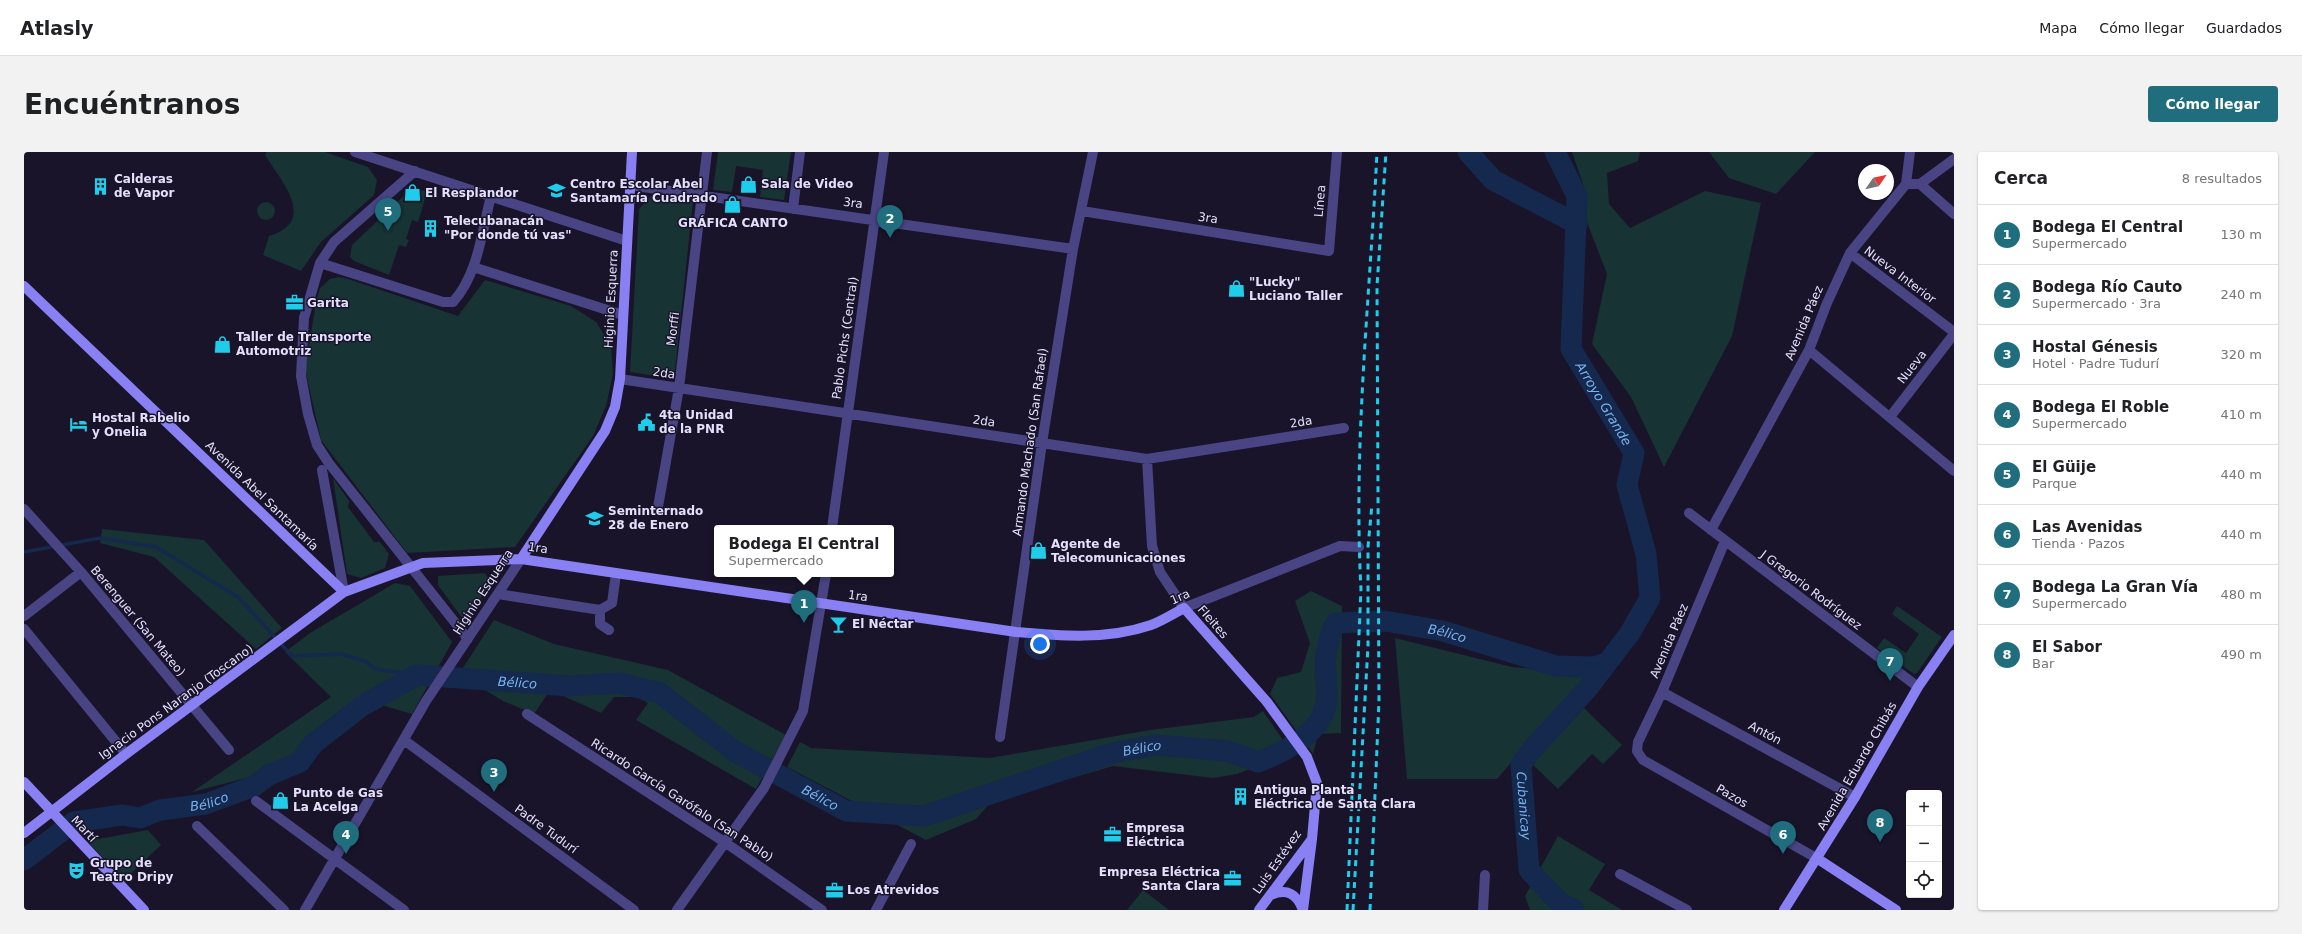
<!DOCTYPE html>
<html lang="es">
<meta charset="utf-8">
<style>
body{margin:0;font-family:"DejaVu Sans",sans-serif;background:#f2f2f2;color:#202124}
.controls{position:absolute;right:12px;bottom:12px;display:grid;overflow:hidden;border-radius:4px;box-shadow:0 1px 3px #0004}
.controls button{width:36px;height:36px;display:grid;place-items:center;padding:0;border:0;border-bottom:1px solid #e0e0e0;background:#fff;color:#202124;font:20px sans-serif}
.compass{position:absolute;left:1834px;top:12px;width:36px;height:36px;border-radius:50%;background:#fff;box-shadow:0 1px 3px #0004;rotate:56deg}
.you{position:absolute;left:1016px;top:492px;width:14px;height:14px;margin:-10px;border:3px solid #fff;border-radius:50%;background:#1a73e8;box-shadow:0 0 0 6px #1a73e833}
.badge{display:grid;place-items:center;width:26px;height:26px;border-radius:50%;background:#206e7d;color:#fff;font-size:13px;font-weight:700}
.pin{position:absolute;translate:-50% -33px;filter:drop-shadow(0 1px 2px #0008)}
.pin::after{content:'';position:absolute;top:21px;width:14px;height:12px;background:inherit;clip-path:polygon(0 0,100% 0,50% 100%)}
.popup{position:absolute;left:690px;top:373px;width:180px;height:52px;box-sizing:border-box;display:grid;place-content:center;border-radius:4px;background:#fff;filter:drop-shadow(0 1px 3px #0005);font-size:13px;white-space:nowrap;color:#757577}
.popup b{font-size:15px;color:#202124}
.popup::after{content:'';position:absolute;left:50%;top:100%;margin-left:-8px;border:8px solid transparent;border-top-color:#fff}
.list{margin:0;padding:0;list-style:none}
h2{display:flex;justify-content:space-between;align-items:center;height:52px;margin:0;padding:0 16px;font-size:17px}
h2 small{font-size:13px;font-weight:400;color:#757577}
.list li{display:grid;grid-template-columns:26px 1fr auto;gap:12px;align-items:center;box-sizing:border-box;height:60px;padding:0 16px;border-top:1px solid #e0e0e0}
.list b{display:block;font-size:15px;white-space:nowrap}
.list p{margin:0;font-size:13px;white-space:nowrap;color:#757577}
.list em{font-size:13px;font-style:normal;color:#757577}
.icon{flex:none;width:22px;height:22px;fill:none;stroke:currentColor;stroke-width:2;stroke-linecap:round;stroke-linejoin:round}
.map{position:relative;flex:none;width:1930px;height:758px;overflow:hidden;border-radius:4px}
header{display:flex;align-items:center;gap:24px;box-sizing:border-box;height:56px;padding:0 20px;background:#fff;border-bottom:1px solid #e0e0e0}
header strong{font-size:19px}
nav{display:flex;gap:22px;margin-inline-start:auto;font-size:14px}
.intro{display:flex;align-items:center;justify-content:space-between;box-sizing:border-box;height:96px;padding:0 24px}
h1{margin:0;font-size:28px}
.button{padding:10px 18px;border-radius:4px;background:#206e7d;color:#fff;font-size:14px;font-weight:700}
main{display:flex;gap:24px;padding:0 24px}
aside{flex:1;background:#fff;border-radius:4px;box-shadow:0 1px 3px #0004}
.map>svg:first-child{display:block}
.green{fill:#173334}
.lines{fill:none;stroke-linecap:round;stroke-linejoin:round}
.stream{stroke:#15284d;stroke-width:3.5}
.river{stroke:#15284d;stroke-width:21}
.street{stroke:#494484;stroke-width:10}
.secondary{stroke:#8880f3;stroke-width:10}
.rail{stroke:#1fcce9;stroke-width:3;stroke-dasharray:6 5;stroke-linecap:butt}
.labels{text-anchor:middle;dominant-baseline:central;stroke-width:3;stroke-linejoin:round;paint-order:stroke}
.poi-label{font-size:12px;font-weight:bold;fill:#e4e0fc;stroke:#19142a;text-anchor:start}
.street-label{font-size:12px;fill:#e4e0fc;stroke:#19142a}
.water-label{font-size:13px;font-style:italic;fill:#78b4f2;stroke:#19142a}
</style>
<header>
<strong>Atlasly</strong>
<nav><a>Mapa</a><a>Cómo llegar</a><a>Guardados</a></nav>
</header>
<div class="intro"><h1>Encuéntranos</h1><a class="button">Cómo llegar</a></div>
<main>
<div class="map">
<svg width="1930" height="758" viewBox="0 0 1930 758">
<rect width="100%" height="100%" fill="#19142a"/>
<path class="green" d="M243 0H301L344 15 353 28 350 43 297 90 277 119 239 103 245 84C294 69 258 30 241 3Z
M694 0H767L760 48 736 45 739 18 712 14 708 40 689 38Z
M1548 0H1616L1614 9 1583 21 1585 52 1606 76 1681 39 1737 51 1708 184 1640 315 1607 245 1568 192 1583 122 1561 65 1560 35Z
M1685 0H1791L1752 42 1705 26Z
M389 35 403 40 394 70 388 68 382 87 385 88 382 95 375 93 365 123 330 109 326 105 328 93Z
M627 44 669 50 650 227 606 220 615 57Z
M233 59a9 9 0 1 1 18 0a9 9 0 1 1-18 0Z
M315 125 324 127 434 164 461 128 547 154 572 170 587 194 589 222 582 254 569 284 491 395 383 401 297 288 281 217 292 151 296 136 306 127Z
M309 326 325 349 324 355 350 390H356L365 402 361 416 337 426 323 422Z
M78 377 180 388 258 476 232 497 130 405 76 391Z
M461 421 467 431 441 470 414 433V424Z
M371 431 386 434 428 490 388 562 354 552 326 559 286 590 280 600 259 614 246 615 230 624 168 640 307 545 261 500 286 481Z
M1287 439 1318 454 1317 581 1294 582 1289 602 1246 542 1253 526 1277 520 1286 491 1271 449Z
M1873 454 1918 485 1893 521 1890 522 1853 496 1860 486 1882 501 1895 482 1868 462Z
M470 468 530 492 644 518 762 583 732 637 612 568 624 551 613 545H590L577 561 526 538 510 562 479 549 435 522Z
M1371 486 1488 515 1563 522 1473 627H1383Z
M1560 556 1598 593 1579 612 1568 602 1534 637 1507 611Z
M1239 559 1268 601 1213 622 1189 626 1089 614 967 650 952 667 902 688 763 615 776 590 787 596 966 606 1126 578 1230 565Z
M124 678 137 693 100 728 63 689Z
M1534 684 1581 712 1565 738 1598 758H1506L1501 744Z
M1119 738 1145 758H1103Z"/>
<g class="lines">
<path class="stream" d="M0 400 76 386 132 395 214 445 268 504 317 502 341 509 351 517 393 523
M1535 758 1536 751"/>
<g class="river">
<path d="M1444 0 1469 28 1553 72"/>
<path id="s1" d="M1531 0 1553 44 1547 197 1610 301 1603 333 1622 402 1626 446 1606 481 1564 536 1505 601 1497 613 1505 718 1536 751 1550 758"/>
<path id="s2" d="M0 708 50 670 98 663 116 666 136 658 182 652 230 634 245 623 276 610 289 592 338 554 393 523 545 534 595 531 636 541 712 600 822 659 900 664 1089 601 1131 593 1203 599 1234 610C1263 599 1304 579 1303 542 1303 526 1299 512 1303 497 1305 487 1307 479 1312 471L1361 469 1419 479 1532 514 1570 515 1582 511"/>
</g>
<path class="street" d="M331 0 603 89
M391 19 310 90 296 111 280 166 277 224 284 262 293 293 304 310 444 487
M1882 32 1886 0
M1896 32 1930 62
M605 33 1049 97
M769 57 776 0
M1058 59 1305 99 1313 0
M1826 101 1930 180
M296 111 419 150H429C454 123 458 79 467 44
M449 115 599 163
M1785 198 1930 319
M596 227 1123 307 1320 276
M1866 265 1930 182
M1123 307 1128 394 1136 420 1160 456 1316 394 1335 395
M298 318 320 440
M634 355 655 236 683 0
M0 357 57 420 205 598
M1665 361 1894 535
M808 376 860 0
M1687 378 1785 198 1803 151 1826 101 1882 32H1896L1930 7
M1701 389 1638 540 1614 590 1613 599 1619 608 1794 707
M474 442 576 458 588 451 592 422
M576 458V472L585 478
M0 464 57 420
M0 477 102 602
M1638 540 1831 645
M503 562 702 691 798 758
M976 585 1018 291 1049 97 1069 0
M380 588 610 758
M232 649 380 758
M173 674 260 758
M1596 722 1663 758
M281 758 402 549 497 407
M653 758 740 636 779 559 802 422
M852 758 887 692
M1459 758 1461 723"/>
<path class="secondary" d="M0 134 320 440
M497 407 581 279 591 255 596 227 608 0
M0 630 120 758
M0 681 102 602 320 440 399 411 497 407 992 480C1037 484 1083 488 1127 473 1138 469 1149 462 1160 456L1243 550 1283 605 1293 631 1288 687 1279 758
M1794 707 1872 758
M1247 743C1263 736 1273 742 1279 758
M1235 758 1288 687
M1760 758 1831 645 1894 535 1930 483"/>
<path class="rail" d="M1323 758 1337 437C1329 292 1346 145 1353 0
M1329 758 1344 494V395L1348 352
M1346 758 1355 549 1353 134 1362 0"/>
</g>
<defs>
<symbol id="shop-bare" viewBox="-9 -9 18 18"><path d="M-5-2.5h2.3a2.7 3.5 0 0 1 5.4 0H5L5.5 6h-11ZM-1.5-2.5h3a1.5 2.3 0 0 0-3 0Z" fill="#1fcce9" stroke="#19142a" stroke-width="2.5" paint-order="stroke"/></symbol>
<symbol id="building-bare" viewBox="-9 -9 18 18"><path d="M-4-6H4V6H1V3H-1V6H-4ZM-2.5-4.3h1.7v1.8h-1.7ZM.8-4.3h1.7v1.8H.8ZM-2.5-1h1.7V.8h-1.7ZM.8-1h1.7V.8H.8Z" fill="#1fcce9" stroke="#19142a" stroke-width="2.5" paint-order="stroke"/></symbol>
<symbol id="school-bare" viewBox="-9 -9 18 18"><path d="M0-5L7-2L0 1L-7-2ZM-4 1L0 2.5L4 1V4Q0 6-4 4Z" fill="#1fcce9" stroke="#19142a" stroke-width="2.5" paint-order="stroke"/></symbol>
<symbol id="office-bare" viewBox="-9 -9 18 18"><path d="M-6-3h4V-5.5h4V-3h4V5H-6ZM-1-4.5V-3h2v-1.5ZM-6 0V1H6V0Z" fill="#1fcce9" stroke="#19142a" stroke-width="2.5" paint-order="stroke"/></symbol>
<symbol id="civic-bare" viewBox="-9 -9 18 18"><path d="M-.6-6.5H3V-4.5H.6V-3L4-1V1h2V6H-6V1h2V-1L-.6-3ZM-1.2 2.5V6h2.4V2.5Z" fill="#1fcce9" stroke="#19142a" stroke-width="2.5" paint-order="stroke"/></symbol>
<symbol id="hotel-bare" viewBox="-9 -9 18 18"><path d="M-6-4.5h1.5V1H6V5H4.5V3h-9V5H-6ZM-4 0a1.8 1.8 0 1 1 3.6 0ZM.5 0V-2.5h3Q6-2.5 6 0Z" fill="#1fcce9" stroke="#19142a" stroke-width="2.5" paint-order="stroke"/></symbol>
<symbol id="bar-bare" viewBox="-9 -9 18 18"><path d="M-6-5H6L.8 .8V4.5H3.5V6h-7V4.5H-.8V.8Z" fill="#1fcce9" stroke="#19142a" stroke-width="2.5" paint-order="stroke"/></symbol>
<symbol id="theatre-bare" viewBox="-9 -9 18 18"><path d="M-5-5.5Q0-4 5-5.5V0Q5 5 0 6Q-5 5-5 0ZM-3.3-2.5H-1v1.5H-3.3ZM1-2.5H3.3v1.5H1ZM-2.8 1Q0 5.5 2.8 1Z" fill="#1fcce9" stroke="#19142a" stroke-width="2.5" paint-order="stroke"/></symbol>
</defs>
<g fill-rule="evenodd">
<use href="#shop-bare" x="712" y="20" width="25" height="25"/>
<use href="#building-bare" x="64" y="22" width="25" height="25"/>
<use href="#school-bare" x="520" y="26" width="25" height="25"/>
<use href="#shop-bare" x="376" y="28" width="25" height="25"/>
<use href="#shop-bare" x="696" y="40" width="25" height="25"/>
<use href="#building-bare" x="394" y="64" width="25" height="25"/>
<use href="#shop-bare" x="1200" y="124" width="25" height="25"/>
<use href="#office-bare" x="258" y="138" width="25" height="25"/>
<use href="#shop-bare" x="186" y="180" width="25" height="25"/>
<use href="#civic-bare" x="610" y="258" width="25" height="25"/>
<use href="#hotel-bare" x="42" y="260" width="25" height="25"/>
<use href="#school-bare" x="558" y="354" width="25" height="25"/>
<use href="#shop-bare" x="1002" y="386" width="25" height="25"/>
<use href="#bar-bare" x="802" y="460" width="25" height="25"/>
<use href="#building-bare" x="1204" y="632" width="25" height="25"/>
<use href="#shop-bare" x="244" y="636" width="25" height="25"/>
<use href="#office-bare" x="1076" y="670" width="25" height="25"/>
<use href="#theatre-bare" x="40" y="706" width="25" height="25"/>
<use href="#office-bare" x="1196" y="714" width="25" height="25"/>
<use href="#office-bare" x="798" y="726" width="25" height="25"/>
</g>
<g class="labels">
<g class="poi-label">
<text x="90" y="27">Calderas<tspan x="90" dy="14">de Vapor</tspan></text>
<text x="546" y="32">Centro Escolar Abel<tspan x="546" dy="14">Santamaría Cuadrado</tspan></text>
<text x="737" y="32">Sala de Video</text>
<text x="401" y="41">El Resplandor</text>
<text x="420" y="69">Telecubanacán<tspan x="420" dy="14">"Por donde tú vas"</tspan></text>
<text x="709" y="71" text-anchor="middle">GRÁFICA CANTO</text>
<text x="1225" y="130">"Lucky"<tspan x="1225" dy="14">Luciano Taller</tspan></text>
<text x="283" y="151">Garita</text>
<text x="212" y="185">Taller de Transporte<tspan x="212" dy="14">Automotriz</tspan></text>
<text x="635" y="263">4ta Unidad<tspan x="635" dy="14">de la PNR</tspan></text>
<text x="68" y="266">Hostal Rabelio<tspan x="68" dy="14">y Onelia</tspan></text>
<text x="584" y="359">Seminternado<tspan x="584" dy="14">28 de Enero</tspan></text>
<text x="1027" y="392">Agente de<tspan x="1027" dy="14">Telecomunicaciones</tspan></text>
<text x="828" y="472">El Néctar</text>
<text x="1230" y="638">Antigua Planta<tspan x="1230" dy="14">Eléctrica de Santa Clara</tspan></text>
<text x="269" y="641">Punto de Gas<tspan x="269" dy="14">La Acelga</tspan></text>
<text x="1102" y="676">Empresa<tspan x="1102" dy="14">Eléctrica</tspan></text>
<text x="66" y="711">Grupo de<tspan x="66" dy="14">Teatro Dripy</tspan></text>
<text x="1196" y="720" text-anchor="end">Empresa Eléctrica<tspan x="1196" dy="14">Santa Clara</tspan></text>
<text x="823" y="738">Los Atrevidos</text>
</g>
<g class="street-label">
<text transform="translate(1296 49) rotate(-85)">Línea</text>
<text transform="translate(829 51) rotate(7)">3ra</text>
<text transform="translate(1184 66) rotate(9)">3ra</text>
<text transform="translate(1876 123) rotate(37)">Nueva Interior</text>
<text transform="translate(587 147) rotate(-87)">Higinio Esquerra</text>
<text transform="translate(1780 171) rotate(-67)">Avenida Páez</text>
<text transform="translate(649 177) rotate(-83)">Morffi</text>
<text transform="translate(821 186) rotate(-82)">Pablo Pichs (Central)</text>
<text transform="translate(1888 215) rotate(-52)">Nueva</text>
<text transform="translate(640 221) rotate(9)">2da</text>
<text transform="translate(960 269) rotate(9)">2da</text>
<text transform="translate(1277 270) rotate(-9)">2da</text>
<text transform="translate(1006 290) rotate(-82)">Armando Machado (San Rafael)</text>
<text transform="translate(238 344) rotate(44)">Avenida Abel Santamaría</text>
<text transform="translate(514 396) rotate(9)">1ra</text>
<text transform="translate(1787 438) rotate(37)">J Gregorio Rodríguez</text>
<text transform="translate(459 440) rotate(-57)">Higinio Esquerra</text>
<text transform="translate(834 444) rotate(8)">1ra</text>
<text transform="translate(1156 445) rotate(-24)">1ra</text>
<text transform="translate(114 469) rotate(50)">Berenguer (San Mateo)</text>
<text transform="translate(1189 470) rotate(49)">Fleites</text>
<text transform="translate(1645 489) rotate(-67)">Avenida Páez</text>
<text transform="translate(152 550) rotate(-36)">Ignacio Pons Naranjo (Toscano)</text>
<text transform="translate(1741 581) rotate(28)">Antón</text>
<text transform="translate(1833 614) rotate(-60)">Avenida Eduardo Chibás</text>
<text transform="translate(1708 644) rotate(30)">Pazos</text>
<text transform="translate(658 648) rotate(33)">Ricardo García Garófalo (San Pablo)</text>
<text transform="translate(60 677) rotate(47)">Martí</text>
<text transform="translate(522 677) rotate(36)">Padre Tudurí</text>
<text transform="translate(1253 710) rotate(-55)">Luis Estévez</text>
</g>
<g class="water-label">
<text stroke="none"><textPath href="#s1" startOffset="266">Arroyo Grande</textPath></text>
<text stroke="none"><textPath href="#s2" startOffset="1628">Bélico</textPath></text>
<text stroke="none"><textPath href="#s2" startOffset="549">Bélico</textPath></text>
<text stroke="none"><textPath href="#s2" startOffset="1221">Bélico</textPath></text>
<text stroke="none"><textPath href="#s2" startOffset="885">Bélico</textPath></text>
<text stroke="none"><textPath href="#s2" startOffset="201">Bélico</textPath></text>
<text stroke="none"><textPath href="#s1" startOffset="725">Cubanicay</textPath></text>
</g>
</g>
</svg>
<div class="controls">
<button>+</button>
<button>−</button>
<button><svg class="icon" aria-label="locate" viewBox="0 0 24 24"><circle cx="12" cy="12" r="6"/><path d="M12 2v4M12 18v4M2 12h4M18 12h4"/></svg></button>
</div>
<svg class="compass" viewBox="-18 -18 36 36"><path d="M0-13l5 13h-10z" fill="#e53935"/><path d="M0 13l5-13h-10z" fill="#757577"/></svg>
<div class="you"></div>
<div class="pin badge" style="left:780px;top:471px">1</div>
<div class="popup"><b>Bodega El Central</b>Supermercado</div>
<div class="pin badge" style="left:866px;top:86px">2</div>
<div class="pin badge" style="left:470px;top:640px">3</div>
<div class="pin badge" style="left:322px;top:702px">4</div>
<div class="pin badge" style="left:364px;top:79px">5</div>
<div class="pin badge" style="left:1759px;top:702px">6</div>
<div class="pin badge" style="left:1866px;top:529px">7</div>
<div class="pin badge" style="left:1856px;top:690px">8</div>
</div>
<aside>
<h2>Cerca<small>8 resultados</small></h2>
<ul class="list">
<li><span class="badge">1</span><div><b>Bodega El Central</b><p>Supermercado</p></div><em>130 m</em></li>
<li><span class="badge">2</span><div><b>Bodega Río Cauto</b><p>Supermercado · 3ra</p></div><em>240 m</em></li>
<li><span class="badge">3</span><div><b>Hostal Génesis</b><p>Hotel · Padre Tudurí</p></div><em>320 m</em></li>
<li><span class="badge">4</span><div><b>Bodega El Roble</b><p>Supermercado</p></div><em>410 m</em></li>
<li><span class="badge">5</span><div><b>El Güije</b><p>Parque</p></div><em>440 m</em></li>
<li><span class="badge">6</span><div><b>Las Avenidas</b><p>Tienda · Pazos</p></div><em>440 m</em></li>
<li><span class="badge">7</span><div><b>Bodega La Gran Vía</b><p>Supermercado</p></div><em>480 m</em></li>
<li><span class="badge">8</span><div><b>El Sabor</b><p>Bar</p></div><em>490 m</em></li>
</ul>
</aside>
</main>
